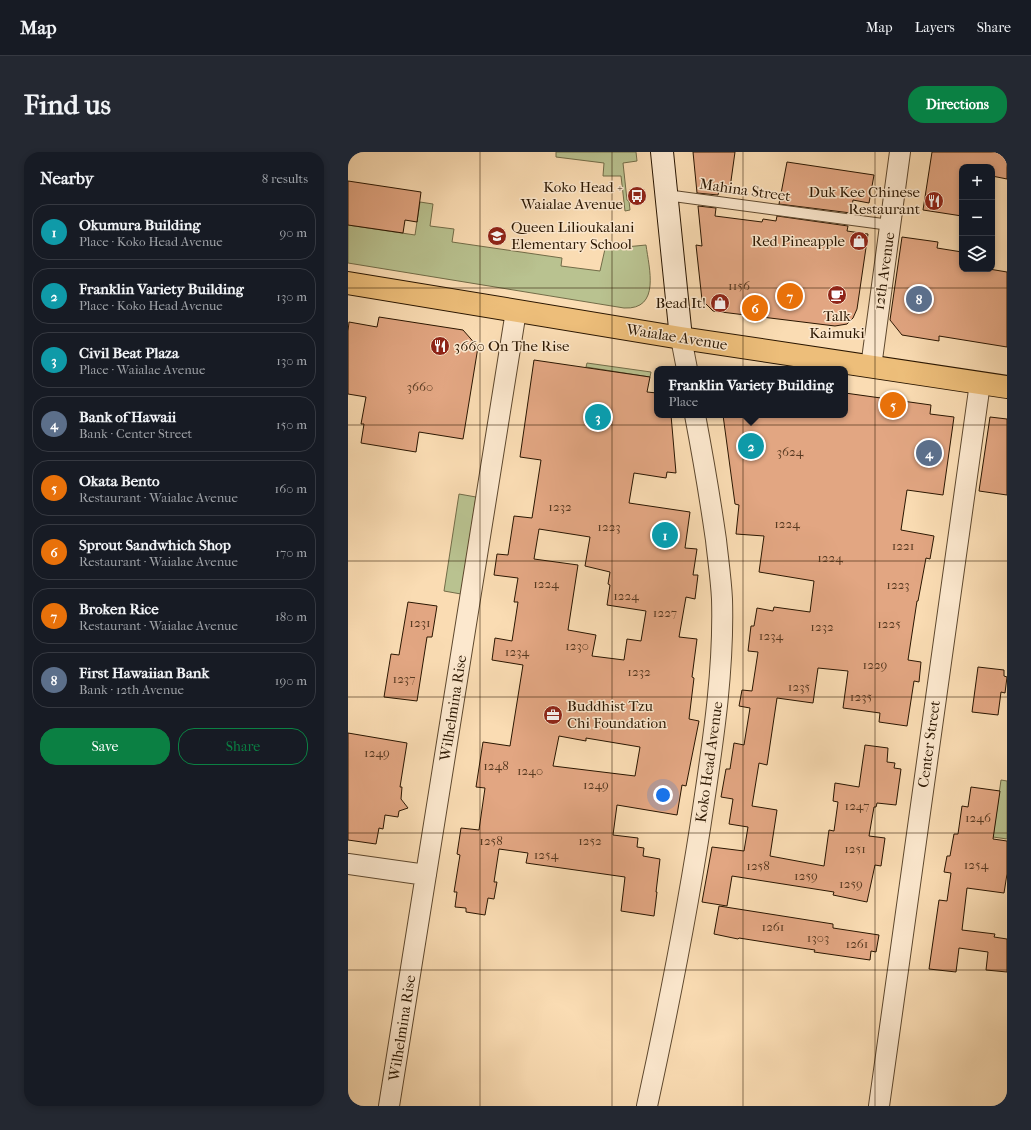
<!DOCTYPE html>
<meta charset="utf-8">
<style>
body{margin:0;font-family:"IM FELL French Canon",serif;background:#242831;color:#f1f3f6}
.controls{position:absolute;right:12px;top:12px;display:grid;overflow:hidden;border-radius:8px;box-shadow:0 2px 6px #0003}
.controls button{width:36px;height:36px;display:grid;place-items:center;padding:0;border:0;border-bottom:1px solid #363941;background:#171b24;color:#f1f3f6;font:20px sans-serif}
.you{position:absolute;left:315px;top:643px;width:14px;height:14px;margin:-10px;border:3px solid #fff;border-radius:50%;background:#1a73e8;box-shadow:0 0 0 6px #1a73e833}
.badge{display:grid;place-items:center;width:26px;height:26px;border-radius:50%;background:#0b8043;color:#fff;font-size:13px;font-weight:700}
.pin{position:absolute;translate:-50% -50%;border:2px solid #fff;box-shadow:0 1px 4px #0006}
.popup{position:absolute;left:306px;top:214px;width:194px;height:52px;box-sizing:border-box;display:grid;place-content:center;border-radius:8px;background:#171b24;filter:drop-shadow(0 1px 3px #0005);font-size:13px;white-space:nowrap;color:#9ea1a6}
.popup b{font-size:15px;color:#f1f3f6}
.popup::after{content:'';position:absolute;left:50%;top:100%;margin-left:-8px;border:8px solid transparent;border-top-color:#171b24}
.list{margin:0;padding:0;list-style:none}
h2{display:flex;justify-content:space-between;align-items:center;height:52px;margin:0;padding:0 16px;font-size:17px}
h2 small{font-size:13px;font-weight:400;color:#9ea1a6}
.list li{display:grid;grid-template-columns:26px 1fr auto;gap:12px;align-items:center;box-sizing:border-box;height:56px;margin:0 8px 8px;padding:0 8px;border:1px solid #363941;border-radius:16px}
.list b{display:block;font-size:15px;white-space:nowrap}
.list p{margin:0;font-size:13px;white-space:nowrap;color:#9ea1a6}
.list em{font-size:13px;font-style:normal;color:#9ea1a6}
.actions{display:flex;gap:8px;padding:12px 16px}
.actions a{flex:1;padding:9px 0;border:1px solid #0b8043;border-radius:16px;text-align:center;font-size:14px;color:#0b8043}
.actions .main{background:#0b8043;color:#fff}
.icon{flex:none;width:22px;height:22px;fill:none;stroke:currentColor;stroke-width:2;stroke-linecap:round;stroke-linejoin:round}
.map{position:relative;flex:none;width:659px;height:954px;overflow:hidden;border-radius:16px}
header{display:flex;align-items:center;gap:24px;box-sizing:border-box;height:56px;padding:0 20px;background:#171b24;border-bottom:1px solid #363941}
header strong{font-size:19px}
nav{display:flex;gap:22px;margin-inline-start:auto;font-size:14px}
.intro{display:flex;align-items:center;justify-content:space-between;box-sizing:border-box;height:96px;padding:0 24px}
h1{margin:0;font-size:28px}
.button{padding:10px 18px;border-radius:16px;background:#0b8043;color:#fff;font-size:14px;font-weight:700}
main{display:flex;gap:24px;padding:0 24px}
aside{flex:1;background:#171b24;border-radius:16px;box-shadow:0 2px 6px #0003}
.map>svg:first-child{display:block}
.green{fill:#b9c290;stroke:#726c48}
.building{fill:#e2a682;stroke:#2a1601;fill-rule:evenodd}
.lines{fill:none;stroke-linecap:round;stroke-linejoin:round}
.lane-casing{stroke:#5e482e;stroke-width:12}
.street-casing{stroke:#5e482e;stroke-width:22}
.secondary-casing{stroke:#2a1601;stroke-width:24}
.primary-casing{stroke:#2a1601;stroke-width:24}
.lane{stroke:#fce8ce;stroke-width:10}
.street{stroke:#fce8ce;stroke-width:20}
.secondary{stroke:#fce8ce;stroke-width:22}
.primary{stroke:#edbe7a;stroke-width:22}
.grid{fill:none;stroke:#2a1601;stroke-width:1;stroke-opacity:0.55}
.labels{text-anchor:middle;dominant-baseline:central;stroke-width:3;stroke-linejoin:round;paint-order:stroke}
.number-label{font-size:13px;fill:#583a21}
.poi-label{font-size:15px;fill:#2a1601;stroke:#fce8ce;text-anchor:end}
.street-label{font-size:15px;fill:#2a1601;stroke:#fce8ce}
</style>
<header>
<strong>Map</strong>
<nav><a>Map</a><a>Layers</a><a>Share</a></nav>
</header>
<div class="intro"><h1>Find us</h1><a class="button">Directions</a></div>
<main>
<aside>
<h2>Nearby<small>8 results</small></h2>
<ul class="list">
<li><span class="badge" style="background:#0f9aa8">1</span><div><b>Okumura Building</b><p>Place · Koko Head Avenue</p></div><em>90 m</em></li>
<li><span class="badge" style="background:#0f9aa8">2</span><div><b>Franklin Variety Building</b><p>Place · Koko Head Avenue</p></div><em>130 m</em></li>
<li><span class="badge" style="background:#0f9aa8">3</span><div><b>Civil Beat Plaza</b><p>Place · Waialae Avenue</p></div><em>130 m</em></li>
<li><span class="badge" style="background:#5c6f8a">4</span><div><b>Bank of Hawaii</b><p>Bank · Center Street</p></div><em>150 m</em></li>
<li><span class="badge" style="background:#e8710a">5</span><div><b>Okata Bento</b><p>Restaurant · Waialae Avenue</p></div><em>160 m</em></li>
<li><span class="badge" style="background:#e8710a">6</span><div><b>Sprout Sandwhich Shop</b><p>Restaurant · Waialae Avenue</p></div><em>170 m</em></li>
<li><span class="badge" style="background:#e8710a">7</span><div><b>Broken Rice</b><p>Restaurant · Waialae Avenue</p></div><em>180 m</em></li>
<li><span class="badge" style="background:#5c6f8a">8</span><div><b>First Hawaiian Bank</b><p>Bank · 12th Avenue</p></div><em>190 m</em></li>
</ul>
<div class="actions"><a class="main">Save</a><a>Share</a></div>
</aside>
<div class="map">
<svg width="659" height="954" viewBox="0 0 659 954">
<rect width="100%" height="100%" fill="#fadcb3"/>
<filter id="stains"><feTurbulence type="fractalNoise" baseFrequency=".005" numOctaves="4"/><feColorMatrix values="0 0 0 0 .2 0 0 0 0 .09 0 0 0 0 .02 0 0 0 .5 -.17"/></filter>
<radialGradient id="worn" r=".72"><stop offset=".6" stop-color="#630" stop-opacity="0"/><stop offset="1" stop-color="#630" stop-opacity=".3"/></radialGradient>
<path class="green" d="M208 0H288L289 9 275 11 279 48 281 49 282 58 277 59 273 24H255L256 11 208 5Z
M72 50 85 52 82 74 106 77 104 90 214 106 213 114 252 119 257 97 298 93C301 116 313 158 276 156L0 111V73L67 83Z
M239 211 303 220 302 225 238 215Z
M111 342 128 345 113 442 96 439Z
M653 628 659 629V687L645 685Z"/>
<path class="building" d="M345 0H387L382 36 372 34 370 43 349 41Z
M584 0H659V27L644 24V15H614V64L575 58Z
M439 10 526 23 521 51 505 48 503 61 431 52Z
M0 29 73 40 69 70 57 68 55 81 0 73Z
M350 54 368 56 367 64 414 70 415 67 428 69 429 64 500 74 499 79 520 82 509 157 505 166 499 172 487 174 365 159 354 148 348 93 354 94Z
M554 85 590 90 589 96 614 100V117H641L659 120V195L591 184V189L554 183 542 168Z
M31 165 115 178 130 195 115 287 71 280 68 300 13 291 16 272H13L18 245 0 242V179L1 170 29 175Z
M186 208 302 225 299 240 309 241V263H323L328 321 319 320 318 326 286 321 281 351 342 360 337 396 349 397 345 423H350L347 447 338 445 331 485 349 487 344 525 346 526 341 567 351 569 338 634 334 633 329 663 269 653 265 683 290 686 289 695 296 696 295 704 312 707 308 740H309L306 764 273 759 277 725 178 711 180 701 151 697 146 730H149L146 747 140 746 137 763 118 760V756L107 755 109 740H106L112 703 109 702 113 676 131 678 137 636 128 635 135 590 162 594 175 513 144 508 147 486 164 489 170 450H166L170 426 146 423 149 402 160 403 166 364 184 366 193 308 172 305ZM191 377 242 385 237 414 262 420 260 432 262 433 259 453 298 459 293 489 279 487 276 508 244 504 248 483 220 478 230 413 186 407ZM211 584 238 589V586L292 595 287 624 205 614Z
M497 241 583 253 582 262 606 265 595 343 559 338 553 378 586 384 582 407 578 406 570 449H569L560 508 573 510 571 530 566 529 559 574 531 570 532 561 495 556 500 519 470 516 465 551 429 546 419 613 411 611 404 654 429 658 422 704 476 714 481 678 486 679 490 650 485 649 487 631 511 635 517 593 540 596 539 610 547 611 546 616 553 617 548 653 529 651 528 655H526L521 684 537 686 533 714 527 713 519 750 485 743 486 740 384 724 379 754 354 750 364 695 396 699 400 675 381 672 385 647 373 645 378 617H382L386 591 396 593 402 556 391 554 394 538 404 539 410 500 400 499 403 474H406L409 456 425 459 426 455 462 460 466 429 411 420 416 384 388 382 391 353 387 352 375 263H497Z
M642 265 659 267V343L631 339Z
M60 450 89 454 84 485H79L69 549 36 545 43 502 51 503Z
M630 515 656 518V524L659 525 657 541 653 540 650 563 624 560Z
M0 581 59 591 52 635H54L53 647 60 656 51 659 50 665 37 663 35 677 31 676 28 692 0 688Z
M623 635 652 639 645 687 659 689V722L656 741 619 736 614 778 647 782 646 785 659 787V820L638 818 640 800 611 796 608 820 581 817 591 748 599 749 603 721 596 720 599 704H602L606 682H610L614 654 620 655Z
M371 754 485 772V776L531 783 528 800 523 799 522 808 466 800 467 798 454 796 391 786 390 787 366 782Z"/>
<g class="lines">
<defs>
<path id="lane" d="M318 43 542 73"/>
<path id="street" d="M333 186 339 217
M523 215 552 0
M0 712 78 723
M41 954 168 159
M299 954C321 853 341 752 356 650 366 583 376 515 374 447 373 427 370 407 368 388 362 346 355 305 347 263
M531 954 632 231"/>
<path id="secondary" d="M314 0 333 186"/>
<path id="primary" d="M0 131 333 186 659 235"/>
</defs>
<use href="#lane" class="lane-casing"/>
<use href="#street" class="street-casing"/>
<use href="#secondary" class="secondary-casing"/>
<use href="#primary" class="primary-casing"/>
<use href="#lane" class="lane"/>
<use href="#street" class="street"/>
<use href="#secondary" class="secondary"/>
<use href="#primary" class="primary"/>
</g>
<path class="grid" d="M132 0V954M264 0V954M395 0V954M527 0V954M0 136H659M0 273H659M0 409H659M0 545H659M0 681H659M0 818H659"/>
<defs>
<symbol id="bus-disc" viewBox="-11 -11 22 22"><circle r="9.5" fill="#8f2418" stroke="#fce8ce"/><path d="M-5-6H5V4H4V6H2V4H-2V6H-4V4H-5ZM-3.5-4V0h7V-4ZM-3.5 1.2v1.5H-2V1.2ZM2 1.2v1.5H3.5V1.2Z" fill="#fff"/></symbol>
<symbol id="restaurant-disc" viewBox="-11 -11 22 22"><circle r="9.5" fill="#8f2418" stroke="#fce8ce"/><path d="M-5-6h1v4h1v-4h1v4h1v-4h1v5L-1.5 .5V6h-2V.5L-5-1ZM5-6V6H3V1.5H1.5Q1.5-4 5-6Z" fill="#fff"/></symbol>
<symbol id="school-disc" viewBox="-11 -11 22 22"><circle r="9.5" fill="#8f2418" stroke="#fce8ce"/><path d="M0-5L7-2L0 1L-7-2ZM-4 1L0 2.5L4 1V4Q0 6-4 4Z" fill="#fff"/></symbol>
<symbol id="shop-disc" viewBox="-11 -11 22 22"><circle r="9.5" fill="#8f2418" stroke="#fce8ce"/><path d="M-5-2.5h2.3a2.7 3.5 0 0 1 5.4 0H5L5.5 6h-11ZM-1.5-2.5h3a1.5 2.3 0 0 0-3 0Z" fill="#fff"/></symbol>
<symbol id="cafe-disc" viewBox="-11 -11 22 22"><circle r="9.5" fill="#8f2418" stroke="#fce8ce"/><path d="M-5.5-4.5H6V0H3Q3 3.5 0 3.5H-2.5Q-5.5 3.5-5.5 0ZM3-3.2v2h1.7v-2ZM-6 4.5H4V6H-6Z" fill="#fff"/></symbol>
<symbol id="office-disc" viewBox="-11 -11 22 22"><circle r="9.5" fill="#8f2418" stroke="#fce8ce"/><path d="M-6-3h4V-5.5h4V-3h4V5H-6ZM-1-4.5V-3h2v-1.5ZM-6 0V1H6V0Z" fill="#fff"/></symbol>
</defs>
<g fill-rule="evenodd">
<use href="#bus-disc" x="278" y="33" width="22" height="22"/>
<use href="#restaurant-disc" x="575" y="38" width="22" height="22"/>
<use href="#school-disc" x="138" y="73" width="22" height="22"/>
<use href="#shop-disc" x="500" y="78" width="22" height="22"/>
<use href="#cafe-disc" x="478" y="132" width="22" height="22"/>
<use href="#shop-disc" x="361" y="140" width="22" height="22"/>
<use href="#restaurant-disc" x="81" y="183" width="22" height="22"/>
<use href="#office-disc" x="194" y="552" width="22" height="22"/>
</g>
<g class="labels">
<g class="number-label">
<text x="391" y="133">1156</text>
<text x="72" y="234">3660</text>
<text x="442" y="299">3624</text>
<text x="212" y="354">1232</text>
<text x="439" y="371">1224</text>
<text x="261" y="374">1223</text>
<text x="555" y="393">1221</text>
<text x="482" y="405">1224</text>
<text x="198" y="431">1224</text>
<text x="550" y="432">1223</text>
<text x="278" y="443">1224</text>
<text x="317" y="460">1227</text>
<text x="72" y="470">1231</text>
<text x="541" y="471">1225</text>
<text x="474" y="474">1232</text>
<text x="423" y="483">1234</text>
<text x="229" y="493">1230</text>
<text x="169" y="499">1234</text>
<text x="527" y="512">1229</text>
<text x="291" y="519">1232</text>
<text x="56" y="526">1237</text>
<text x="451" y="534">1235</text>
<text x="513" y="544">1235</text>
<text x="29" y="600">1249</text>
<text x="148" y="613">1248</text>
<text x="182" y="618">1240</text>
<text x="248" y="632">1249</text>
<text x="509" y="653">1247</text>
<text x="630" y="665">1246</text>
<text x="143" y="688">1258</text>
<text x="242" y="688">1252</text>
<text x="507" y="696">1251</text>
<text x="198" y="702">1254</text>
<text x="628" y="712">1254</text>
<text x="410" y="713">1258</text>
<text x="458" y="723">1259</text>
<text x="503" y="731">1259</text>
<text x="425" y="774">1261</text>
<text x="470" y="785">1303</text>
<text x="509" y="791">1261</text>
</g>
<g class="poi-label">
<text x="275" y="35">Koko Head +<tspan x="275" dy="17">Waialae Avenue</tspan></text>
<text x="572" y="40">Duk Kee Chinese<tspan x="572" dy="17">Restaurant</tspan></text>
<text x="163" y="75" text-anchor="start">Queen Lilioukalani<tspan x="163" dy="17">Elementary School</tspan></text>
<text x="497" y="89">Red Pineapple</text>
<text x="358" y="151">Bead It!</text>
<text x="489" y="164" text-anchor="middle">Talk<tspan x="489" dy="17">Kaimuki</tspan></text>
<text x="106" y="194" text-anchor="start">3660 On The Rise</text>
<text x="219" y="554" text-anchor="start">Buddhist Tzu<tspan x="219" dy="17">Chi Foundation</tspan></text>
</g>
<g class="street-label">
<text transform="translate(397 38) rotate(8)">Mahina Street</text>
<text transform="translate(536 119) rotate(-82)">12th Avenue</text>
<text transform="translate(329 185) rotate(9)">Waialae Avenue</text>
<text transform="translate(105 556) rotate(-81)">Wilhelmina Rise</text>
<text transform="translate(581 592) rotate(-82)">Center Street</text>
<text transform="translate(361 610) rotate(-82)">Koko Head Avenue</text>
<text transform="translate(54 876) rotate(-81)">Wilhelmina Rise</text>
</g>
</g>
<rect width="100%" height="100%" filter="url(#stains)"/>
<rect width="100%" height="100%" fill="url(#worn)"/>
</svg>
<div class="controls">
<button>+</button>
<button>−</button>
<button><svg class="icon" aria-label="layers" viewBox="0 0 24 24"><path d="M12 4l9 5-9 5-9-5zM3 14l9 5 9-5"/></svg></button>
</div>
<div class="you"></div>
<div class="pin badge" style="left:317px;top:383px;background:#0f9aa8">1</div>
<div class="pin badge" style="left:403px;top:294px;background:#0f9aa8">2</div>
<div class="popup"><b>Franklin Variety Building</b>Place</div>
<div class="pin badge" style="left:250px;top:265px;background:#0f9aa8">3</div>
<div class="pin badge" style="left:581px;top:301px;background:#5c6f8a">4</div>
<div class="pin badge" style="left:545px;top:253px;background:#e8710a">5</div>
<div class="pin badge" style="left:407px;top:156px;background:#e8710a">6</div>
<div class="pin badge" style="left:442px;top:144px;background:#e8710a">7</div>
<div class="pin badge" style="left:571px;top:147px;background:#5c6f8a">8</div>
</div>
</main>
